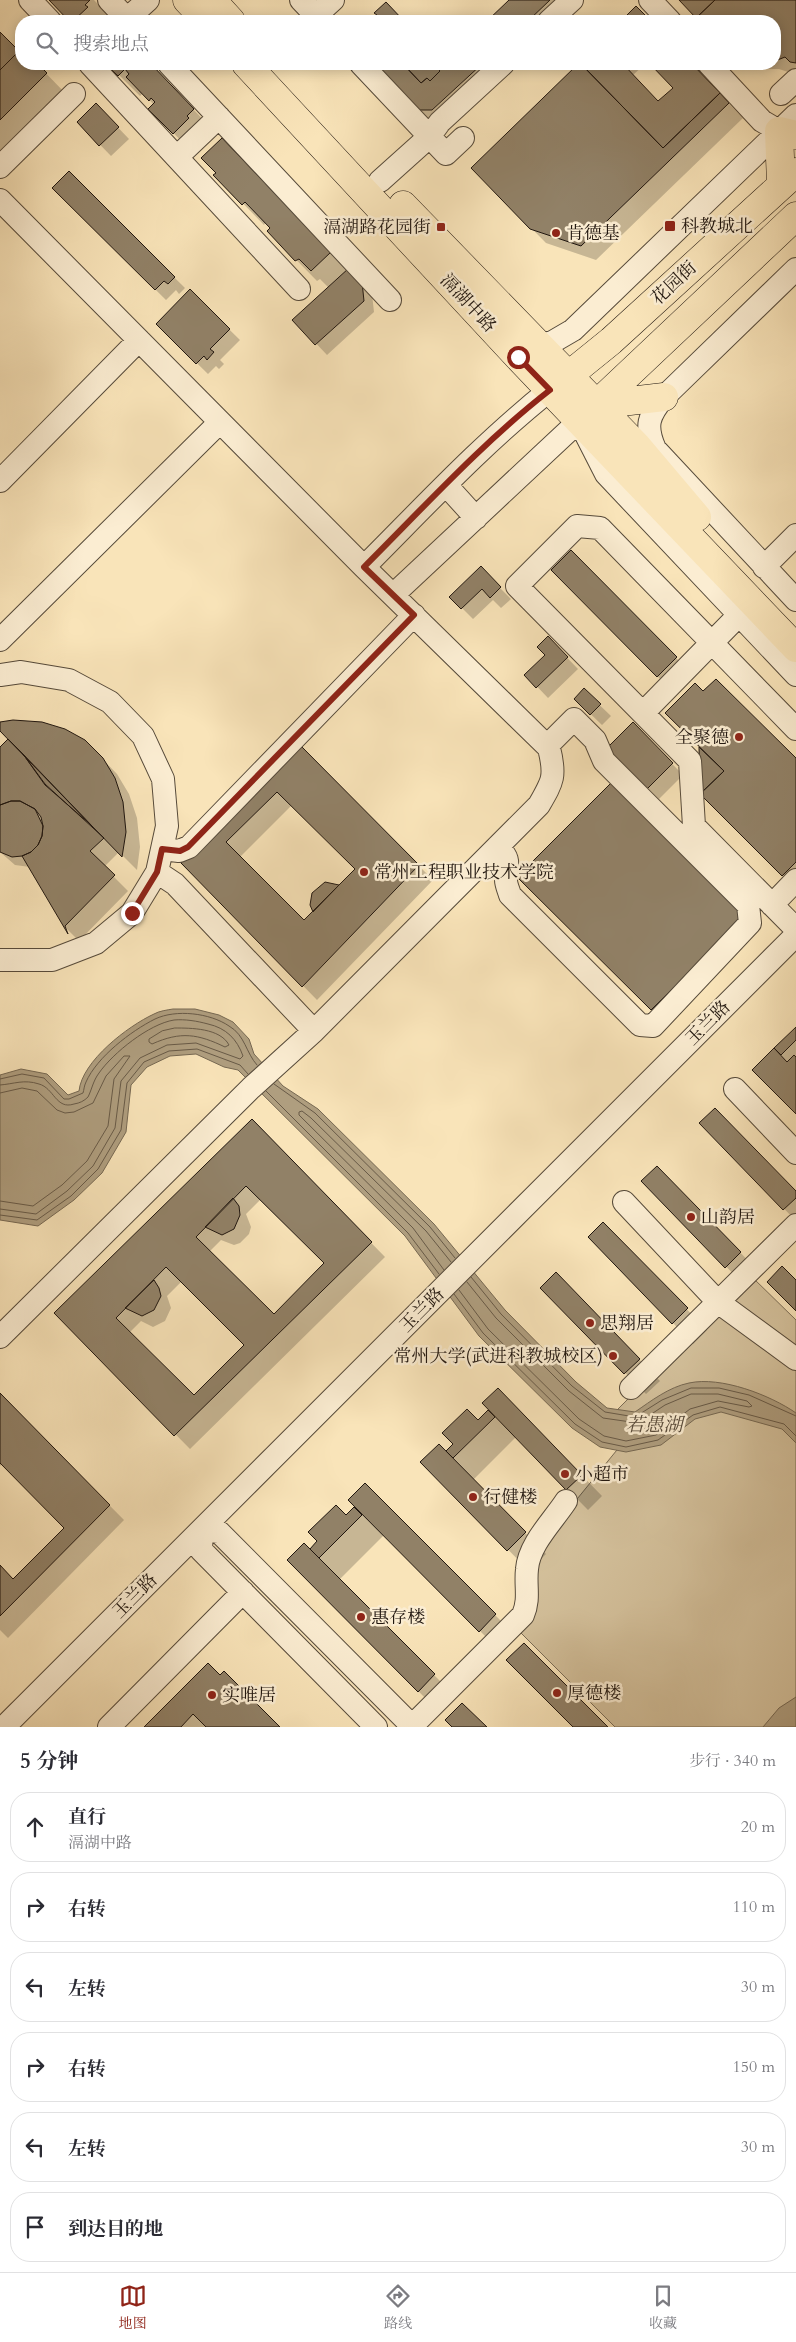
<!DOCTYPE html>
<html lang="zh">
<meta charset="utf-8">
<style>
body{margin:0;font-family:Cardo,"Noto Serif SC",serif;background:#f7f7f7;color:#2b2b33}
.stop{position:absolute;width:15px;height:15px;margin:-11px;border:4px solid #8f2418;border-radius:50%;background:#fff}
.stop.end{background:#8f2418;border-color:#fff;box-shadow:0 1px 5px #0008}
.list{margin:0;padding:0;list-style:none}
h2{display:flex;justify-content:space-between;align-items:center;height:65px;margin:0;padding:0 20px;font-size:21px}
h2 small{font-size:16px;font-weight:400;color:#7c7c81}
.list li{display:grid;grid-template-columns:32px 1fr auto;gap:15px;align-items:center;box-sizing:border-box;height:70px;margin:0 10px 10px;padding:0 10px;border:1px solid #e1e1e2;border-radius:20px}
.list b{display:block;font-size:19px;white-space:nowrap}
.list p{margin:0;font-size:16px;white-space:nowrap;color:#7c7c81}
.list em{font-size:16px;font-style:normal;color:#7c7c81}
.icon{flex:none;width:28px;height:28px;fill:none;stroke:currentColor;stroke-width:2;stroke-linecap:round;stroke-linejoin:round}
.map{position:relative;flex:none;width:796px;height:1727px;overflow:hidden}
.search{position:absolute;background:#fff;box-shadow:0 2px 12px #0003;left:15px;right:15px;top:15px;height:55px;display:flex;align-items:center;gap:12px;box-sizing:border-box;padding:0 18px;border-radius:20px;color:#7c7c81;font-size:19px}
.sheet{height:545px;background:#fff}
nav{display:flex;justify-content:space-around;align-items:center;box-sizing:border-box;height:70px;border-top:1px solid #e1e1e2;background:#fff;font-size:14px;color:#7c7c81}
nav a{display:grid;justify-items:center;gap:2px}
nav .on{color:#8f2418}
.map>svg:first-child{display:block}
.green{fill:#d4c19c;stroke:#7a6c56}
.water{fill:#af9e7f;stroke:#766852}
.shadow{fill:#0003;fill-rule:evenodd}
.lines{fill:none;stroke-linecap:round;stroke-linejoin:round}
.shore{stroke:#685a47;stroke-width:1}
.building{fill:#918167;stroke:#20160f;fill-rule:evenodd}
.minor-casing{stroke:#564a3a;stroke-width:24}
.major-casing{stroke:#20160f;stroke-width:29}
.minor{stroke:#fbedd2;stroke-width:22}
.major{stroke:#f9e4b9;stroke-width:28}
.route{stroke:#8f2418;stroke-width:6}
.poi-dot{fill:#8f2418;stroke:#fbedd2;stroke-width:2}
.labels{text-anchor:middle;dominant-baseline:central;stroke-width:5;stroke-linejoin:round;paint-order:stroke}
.poi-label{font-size:18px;fill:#20160f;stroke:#fbedd2;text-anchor:start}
.street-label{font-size:18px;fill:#20160f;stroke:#fbedd2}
.water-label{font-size:19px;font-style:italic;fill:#594c3c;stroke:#fbedd2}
</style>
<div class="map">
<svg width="796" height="1727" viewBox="0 0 796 1727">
<rect width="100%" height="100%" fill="#f9e4b9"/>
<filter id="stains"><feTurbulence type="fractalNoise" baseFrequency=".004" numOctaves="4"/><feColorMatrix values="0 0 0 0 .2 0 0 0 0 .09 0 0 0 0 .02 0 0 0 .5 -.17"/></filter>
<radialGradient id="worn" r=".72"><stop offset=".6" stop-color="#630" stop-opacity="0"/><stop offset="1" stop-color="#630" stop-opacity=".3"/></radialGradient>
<path class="green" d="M751 1276 796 1320V1727H615L519 1631 535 1563 560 1520 634 1429 616 1411Z"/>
<path class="water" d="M173 1009H195L219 1015 233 1022 249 1039 254 1054 283 1086 318 1109 434 1224 505 1310 576 1382 607 1408 635 1412C651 1401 669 1387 689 1383 721 1376 770 1395 796 1413V1443L782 1429 721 1412 695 1419 661 1445 626 1452 600 1447 572 1428 479 1336 405 1236 238 1070 224 1067 196 1054 170 1056 147 1067 131 1085 126 1132 102 1173 74 1200 38 1226 0 1220V1075L21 1069 47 1074 68 1095 79 1091C82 1061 128 1026 154 1014 159 1011 167 1010 173 1009Z
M796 1697V1727H763L779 1708Z"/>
<path class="shadow" d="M51 0H94L112 19 110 21H71Z
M511 0H580L557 21H489Z
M681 0H796V68L788 72 779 69H767L756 64H775V21H701Z
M0 33 19 52 21 50V64H37L67 95 0 155Z
M108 64H150L214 131 194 154 150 109 154 105 143 93 140 96Z
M376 64H511L432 124Z
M579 64H645L633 75 658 103 674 88 652 64H690L743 118 596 260 546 243 472 168Z
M107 116 129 139 111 156 78 122Z
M222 139 372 294 374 312 327 355 294 320 329 288 320 279 317 281 268 231 272 228 266 222 264 225 215 175 217 173Z
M69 173 185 288 179 294 176 290 166 300 53 188Z
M190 291 240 340 220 360 224 364 219 369 216 366 208 374 157 324Z
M571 552 690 672 672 691 552 570Z
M491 579 511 599 501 608 493 600 473 619 451 597Z
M548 638 578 669 548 698 526 675 547 655Z
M584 690 611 716 602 725 575 699Z
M704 693 796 760V888L702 794 701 747Z
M0 723 85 741 117 774 129 794 137 818 140 847 137 870 119 852 104 867 128 891 79 941 65 927 30 867 15 865 0 852V749L10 739 0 729Z
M633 724 683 775 659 799 609 748Z
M301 747 433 880 317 1000 183 863ZM292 805 357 869 340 887 332 883 320 886 313 894 314 912 304 922 240 857Z
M519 877 756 926 662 1020Z
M796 1028V1112L754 1070Z
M252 1121 385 1257 190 1449 56 1313ZM261 1199 326 1263 274 1316 209 1252 221 1240 234 1245 240 1243 249 1234 251 1227 246 1214ZM182 1281 246 1345 194 1397 129 1333 141 1321 153 1327 165 1321 171 1308 167 1296Z
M701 1123 796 1192V1221Z
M643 1181 678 1188 761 1274 747 1288Z
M624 1245 707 1330 693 1344 673 1323Z
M542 1288 577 1295 660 1381 646 1394Z
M0 1395 124 1520 8 1638 0 1630V1567L13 1580 66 1528 2 1464 0 1466Z
M490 1410 519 1411 602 1496 588 1510 516 1437 473 1480 546 1554 529 1571 422 1462 446 1453Z
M365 1485 516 1636 501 1652 384 1535 339 1580 455 1696 439 1712 288 1560 310 1550 356 1507Z
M220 1677 278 1727H146Z"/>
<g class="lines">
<path class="shore" d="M175 1028C191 1028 220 1028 229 1045L225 1047C198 1034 181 1031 152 1044L149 1042V1039L162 1031Z
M0 1079 22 1074 44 1078 64 1099H69L83 1093C84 1090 84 1086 86 1082 97 1057 131 1031 155 1019 176 1009 210 1013 229 1026 245 1035 246 1053 257 1065
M274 1084 315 1113 430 1227 455 1258
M0 1085C14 1084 24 1079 39 1084 54 1088 56 1110 74 1104 80 1103 84 1101 88 1097 92 1089 93 1081 99 1073 113 1053 149 1024 174 1020 185 1019 197 1021 208 1024 226 1028 237 1039 243 1056L240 1059 196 1043 167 1045 140 1058 121 1081 115 1128 93 1166 67 1191 36 1214 0 1209
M266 1091 408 1233 439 1274
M0 1093 22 1088 37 1091 57 1110 65 1113 74 1112 93 1103 106 1076 124 1056H130L114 1079 108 1126 87 1161 62 1185 33 1206 0 1201
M0 1215 37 1220 71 1196 98 1169 121 1130 127 1083 144 1062 169 1051 197 1049 240 1065 248 1074
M444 1270 413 1228 299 1115V1112L302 1111 311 1118 426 1231 451 1262
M471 1277 501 1314 572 1386 605 1412 635 1417 662 1400 691 1388H719L749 1395 796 1416
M459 1290 488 1329 579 1419 604 1436 626 1441 656 1435 690 1409 718 1401 749 1407 752 1406 747 1401 718 1394H691L665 1405 638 1423 603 1418 569 1391 496 1318 467 1282
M454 1294 483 1333 575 1424 602 1442 626 1447 658 1440 693 1415 720 1407 784 1424 796 1436"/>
</g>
<path class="building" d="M49 0H90L85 5 88 7 73 21H69Z
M509 0H550L528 21H487Z
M679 0H715L696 18Z
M715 0H796V63L790 62 785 57 775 61V21H699L696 18Z
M386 2 404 21H371L377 15 374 13Z
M636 6 651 21H621Z
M0 32 19 51 0 70Z
M21 49V64H38L47 73 0 120V70Z
M106 64H151L194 109 187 116 189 118 173 134 148 109 155 102 151 98 149 101 126 77 129 74 125 69 118 76Z
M374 64H403L421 83 427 78 430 81 440 71 437 68 441 64H482L432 110H416Z
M403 64H441L437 68 440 71 430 81 427 78 421 83Z
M578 64H581L663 148 720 93 729 103 581 246 530 229 471 168Z
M581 64H623L658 101 673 88 650 64H692L720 93 663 148Z
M96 103 119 127 99 146 77 122Z
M222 138 331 252 311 271 299 259 295 261 267 231 270 228 245 202 242 205 213 175 216 173 201 158Z
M69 171 175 277 168 284 164 281 155 290 52 188Z
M349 268 362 282 364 301 315 345 292 320Z
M190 289 230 329 210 349 214 352 207 360 204 356 196 364 156 324Z
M571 550 677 657 657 677 551 570Z
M481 566 501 587 490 598 482 589 461 609 449 597Z
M548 636 568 657 536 688 524 675 545 655 537 647Z
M716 679 796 758V862L782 876 700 794 724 771 665 713 695 683 703 691Z
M584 688 601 704 590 715 574 699Z
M13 720 42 722 65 729 85 740 103 758 115 778 123 802 126 832 122 857 0 731V722Z
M633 722 673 763 647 789 607 748Z
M8 739 23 754 45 784 104 838 90 851 115 875 65 926 68 934 22 856 31 852 38 845 42 836 43 826 41 817 35 809 20 801H11L0 805V747Z
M301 746 419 865 302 987 181 863ZM277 792 355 869 304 920 226 842Z
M699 747 724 771 700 794Z
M23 754 91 825 45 785Z
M612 782 746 915 651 1010 517 877Z
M11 801H20L35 809 43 826 42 836 38 845 31 852 22 856 12 857 0 852V805Z
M325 882 339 885 313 912 310 905 312 893Z
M796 1027V1040L781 1055 774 1048Z
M774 1048 787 1062 794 1055 796 1057V1114L752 1070Z
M715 1108 796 1191V1198L783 1210 699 1123Z
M252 1119 372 1242 174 1436 54 1313ZM246 1186 324 1263 274 1314 196 1237ZM166 1267 244 1345 194 1395 116 1318Z
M657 1166 741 1252 725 1268 641 1181Z
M233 1198 239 1206 240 1215 234 1229 222 1235 205 1227Z
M603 1222 688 1308 672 1324 588 1237Z
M782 1266 796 1280V1311L767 1282Z
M556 1272 640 1359 624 1374 540 1288Z
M154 1280 159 1288 161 1296 154 1310 142 1316 125 1308Z
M498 1388 582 1475 566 1490 482 1403Z
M0 1393 110 1505 0 1616V1565L13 1579 64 1528 0 1463Z
M467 1409 478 1420 488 1410 495 1417 453 1458 446 1451 453 1444 442 1433Z
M439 1444 526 1532 507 1551 420 1462Z
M365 1483 496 1614 479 1632 348 1500Z
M336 1505 346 1515 354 1507 362 1515 319 1558 310 1549 317 1541 308 1532Z
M304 1543 435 1674 418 1692 287 1560Z
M524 1643 608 1727H573L506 1660Z
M208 1663 220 1675 224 1671 280 1727H206L193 1714 181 1727H144Z
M462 1703 487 1727H452L445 1720Z"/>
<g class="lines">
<defs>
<path id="minor" d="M30 0 50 21
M109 0 129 21
M301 0 321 21
M650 0 670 21
M127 19 148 0
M310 21 333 0
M549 21 572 0
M90 64 299 289
M169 64 390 300
M361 64 446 154 463 138
M709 64 762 121 779 131
M781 94 796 80
M177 157 219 117
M0 167 74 94
M380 181 429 137 440 122 503 64
M0 200 364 567 549 748C556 776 553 781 539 805L314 1031 251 1088 0 1337
M796 269 664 397C648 416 645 426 655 449L796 600
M533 341 549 344 573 330 796 115
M0 481 139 340
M446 485 476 518
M364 567C424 507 483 443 550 390
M764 567 796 535
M393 595 579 421 606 474 796 675
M0 640 220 422
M0 675 21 672 69 680 110 702 143 736 163 779 167 826 157 872 132 913 96 943 52 960H0
M643 713 739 615
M796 729 600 528 577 526 517 586 690 761 694 826 796 929
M498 846C511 861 507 862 506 880 506 885 509 891 510 895L640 1025 653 1026 750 923 748 905 604 761 595 740 574 719 547 746
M162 849 179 851 189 847 414 615
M157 872 175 884 314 1031
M772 905 796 880
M735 1089 796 1153
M624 1202 718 1302 796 1359
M631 1388 796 1225
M4 1727 796 935
M109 1727 243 1592
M376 1727 201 1550 202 1530 219 1532 413 1727
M411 1727 523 1615C530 1599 525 1586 527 1569 529 1544 553 1521 566 1501"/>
<path id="major" d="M187 0 207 21
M212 0 231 21
M246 64 518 357 796 648
M781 184 779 131 796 135
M403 205 637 446 697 517
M553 388 611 341 796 172
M595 405 664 397
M582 418 796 216"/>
</defs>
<use href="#minor" class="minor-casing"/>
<use href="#major" class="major-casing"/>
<use href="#minor" class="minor"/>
<use href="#major" class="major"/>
</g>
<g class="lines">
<path class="route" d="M132 913 157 872 162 849 180 851 188 847 414 615 364 567C424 507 483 442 550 390L518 357"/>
</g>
<g class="poi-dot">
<rect x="664" y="220" width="12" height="12" rx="2.5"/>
<rect x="436" y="222" width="10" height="10" rx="2.5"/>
<circle cx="556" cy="233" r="5"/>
<circle cx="739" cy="737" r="5"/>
<circle cx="364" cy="872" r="5"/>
<circle cx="691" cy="1217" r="5"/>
<circle cx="590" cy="1323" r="5"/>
<circle cx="613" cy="1356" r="5"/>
<circle cx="565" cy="1474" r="5"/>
<circle cx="473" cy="1497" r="5"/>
<circle cx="361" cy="1617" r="5"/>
<circle cx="557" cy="1693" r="5"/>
<circle cx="212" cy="1695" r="5"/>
</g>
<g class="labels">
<g class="poi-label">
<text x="681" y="226">科教城北</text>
<text x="431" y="227" text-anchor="end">滆湖路花园街</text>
<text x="566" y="233">肯德基</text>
<text x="729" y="737" text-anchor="end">全聚德</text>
<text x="374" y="872">常州工程职业技术学院</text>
<text x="701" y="1217">山韵居</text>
<text x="600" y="1323">思翔居</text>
<text x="603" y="1356" text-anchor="end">常州大学(武进科教城校区)</text>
<text x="575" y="1474">小超市</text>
<text x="483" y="1497">行健楼</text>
<text x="371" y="1617">惠存楼</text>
<text x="567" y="1693">厚德楼</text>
<text x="222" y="1695">实唯居</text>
</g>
<g class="street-label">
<text transform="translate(674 283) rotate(-43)">花园街</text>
<text transform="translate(468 303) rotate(47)">滆湖中路</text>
<text transform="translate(708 1023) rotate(-45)">玉兰路</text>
<text transform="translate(422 1310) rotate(-45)">玉兰路</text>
<text transform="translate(135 1596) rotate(-45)">玉兰路</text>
</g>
<g class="water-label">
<text x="654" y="1425">若愚湖</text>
</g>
</g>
<rect width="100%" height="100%" filter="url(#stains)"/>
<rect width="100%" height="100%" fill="url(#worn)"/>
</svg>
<div class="stop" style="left:518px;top:357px"></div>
<div class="stop end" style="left:132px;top:913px"></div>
<div class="search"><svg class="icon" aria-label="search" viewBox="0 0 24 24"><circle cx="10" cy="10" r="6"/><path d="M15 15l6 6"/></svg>搜索地点</div>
</div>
<section class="sheet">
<h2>5 分钟<small>步行 · 340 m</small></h2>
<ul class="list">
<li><svg class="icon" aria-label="ahead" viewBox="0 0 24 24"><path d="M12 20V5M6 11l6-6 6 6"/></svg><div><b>直行</b><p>滆湖中路</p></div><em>20 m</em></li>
<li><svg class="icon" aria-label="right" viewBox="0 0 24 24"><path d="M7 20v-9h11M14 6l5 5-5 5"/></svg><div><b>右转</b></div><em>110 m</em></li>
<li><svg class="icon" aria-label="left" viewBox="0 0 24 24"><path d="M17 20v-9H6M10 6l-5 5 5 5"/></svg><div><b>左转</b></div><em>30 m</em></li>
<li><svg class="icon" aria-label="right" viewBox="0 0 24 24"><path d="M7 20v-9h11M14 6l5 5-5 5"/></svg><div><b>右转</b></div><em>150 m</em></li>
<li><svg class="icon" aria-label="left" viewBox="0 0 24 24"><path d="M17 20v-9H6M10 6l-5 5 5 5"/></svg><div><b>左转</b></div><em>30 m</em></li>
<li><svg class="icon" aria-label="arrive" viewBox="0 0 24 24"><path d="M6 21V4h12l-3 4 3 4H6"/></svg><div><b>到达目的地</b></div></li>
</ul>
</section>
<nav>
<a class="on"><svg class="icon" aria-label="map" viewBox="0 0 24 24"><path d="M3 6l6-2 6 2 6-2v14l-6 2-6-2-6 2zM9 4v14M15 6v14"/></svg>地图</a>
<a><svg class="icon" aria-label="directions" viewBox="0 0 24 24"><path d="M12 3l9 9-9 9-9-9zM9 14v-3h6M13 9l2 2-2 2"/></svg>路线</a>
<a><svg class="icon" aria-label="saved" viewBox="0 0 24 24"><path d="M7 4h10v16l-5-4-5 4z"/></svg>收藏</a>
</nav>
